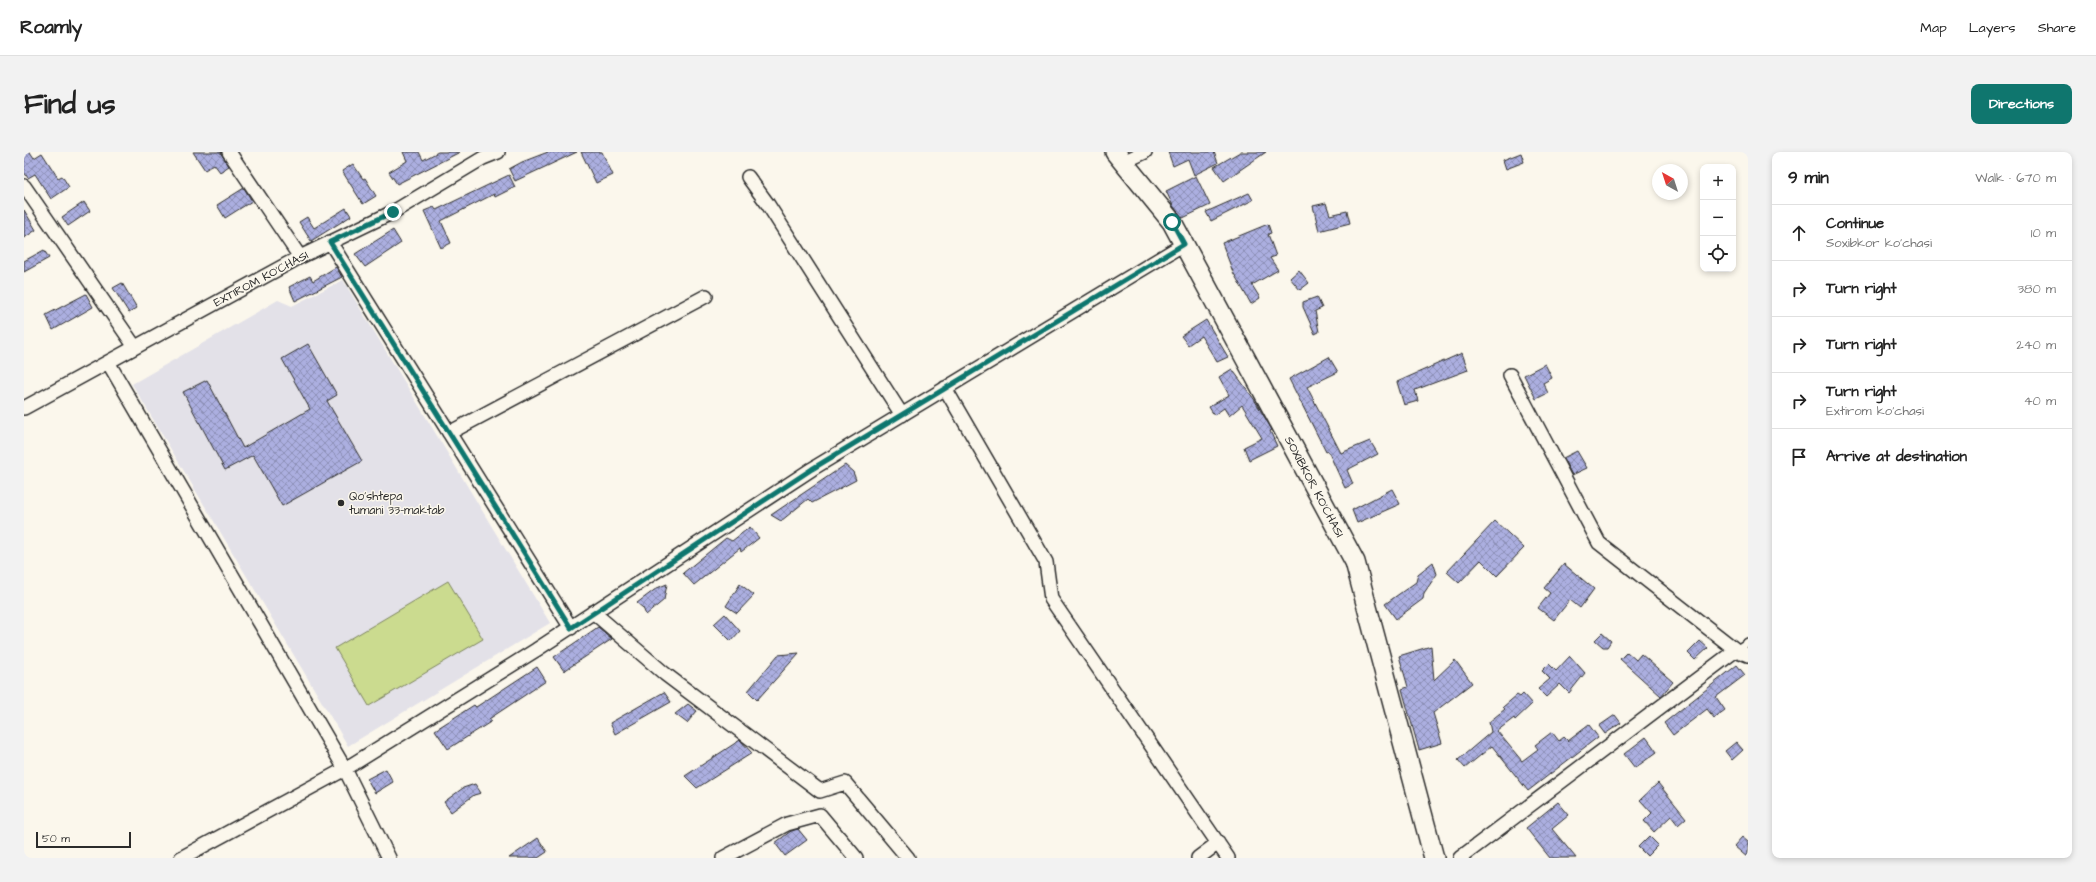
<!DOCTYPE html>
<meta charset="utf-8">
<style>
body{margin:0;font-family:"Architects Daughter",sans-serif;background:#f2f2f2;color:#222}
.controls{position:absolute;right:12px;top:12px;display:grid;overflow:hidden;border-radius:8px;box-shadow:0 2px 6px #0003}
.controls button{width:36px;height:36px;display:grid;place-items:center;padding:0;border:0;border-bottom:1px solid #e0e0e0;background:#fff;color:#222;font:20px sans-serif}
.compass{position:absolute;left:1628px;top:12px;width:36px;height:36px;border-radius:50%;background:#fff;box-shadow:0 2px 6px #0003;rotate:321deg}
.scale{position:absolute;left:12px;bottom:10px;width:95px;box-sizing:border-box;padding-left:4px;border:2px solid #2b2b2b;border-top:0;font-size:11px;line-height:14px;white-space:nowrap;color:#2b2b2b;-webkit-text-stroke:3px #fbf7ec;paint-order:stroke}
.stop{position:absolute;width:12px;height:12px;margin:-9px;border:3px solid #0f766e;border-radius:50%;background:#fff}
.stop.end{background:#0f766e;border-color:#fff;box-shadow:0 1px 4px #0008}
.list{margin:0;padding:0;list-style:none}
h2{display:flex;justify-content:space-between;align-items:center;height:52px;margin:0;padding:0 16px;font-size:17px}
h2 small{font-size:13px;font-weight:400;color:#767676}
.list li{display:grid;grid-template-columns:26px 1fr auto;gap:12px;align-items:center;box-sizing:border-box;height:56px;padding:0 16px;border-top:1px solid #e0e0e0}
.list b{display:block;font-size:15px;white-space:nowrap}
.list p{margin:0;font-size:13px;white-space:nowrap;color:#767676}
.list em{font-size:13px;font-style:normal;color:#767676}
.icon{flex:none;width:22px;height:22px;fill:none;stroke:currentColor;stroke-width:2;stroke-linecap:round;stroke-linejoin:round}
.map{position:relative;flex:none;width:1724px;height:706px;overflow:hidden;border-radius:8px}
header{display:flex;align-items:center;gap:24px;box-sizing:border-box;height:56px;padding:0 20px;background:#fff;border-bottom:1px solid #e0e0e0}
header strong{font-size:19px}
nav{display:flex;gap:22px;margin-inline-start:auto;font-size:14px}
.intro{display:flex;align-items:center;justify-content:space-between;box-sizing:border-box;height:96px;padding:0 24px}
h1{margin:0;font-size:28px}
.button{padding:10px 18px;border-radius:8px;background:#0f766e;color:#fff;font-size:14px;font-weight:700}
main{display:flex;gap:24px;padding:0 24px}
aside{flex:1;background:#fff;border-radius:8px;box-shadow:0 2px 6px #0003}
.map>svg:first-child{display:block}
.built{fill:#e3e1e8}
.park{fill:#cbdb8f;stroke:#7b835d}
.building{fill:url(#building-cross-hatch);stroke:#2b2b2b}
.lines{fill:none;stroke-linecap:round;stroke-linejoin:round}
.service-casing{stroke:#2b2b2b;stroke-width:10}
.minor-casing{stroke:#2b2b2b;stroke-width:16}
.secondary-casing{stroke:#2b2b2b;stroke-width:22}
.service{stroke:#fbf7ec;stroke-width:7}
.minor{stroke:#fbf7ec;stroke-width:13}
.secondary{stroke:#fbf7ec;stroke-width:19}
.route{stroke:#0f766e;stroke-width:5}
.poi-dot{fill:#2b2b2b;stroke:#fbf7ec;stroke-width:1.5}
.labels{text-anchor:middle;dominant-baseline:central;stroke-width:3;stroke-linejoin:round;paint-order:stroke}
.street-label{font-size:12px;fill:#2b2b2b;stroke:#fbf7ec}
.poi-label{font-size:12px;fill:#2b2b2b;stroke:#fbf7ec;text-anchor:start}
</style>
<header>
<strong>Roamly</strong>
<nav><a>Map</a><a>Layers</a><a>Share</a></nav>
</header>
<div class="intro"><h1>Find us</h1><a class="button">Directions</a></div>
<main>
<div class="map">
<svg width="1724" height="706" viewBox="0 0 1724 706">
<defs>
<pattern id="building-cross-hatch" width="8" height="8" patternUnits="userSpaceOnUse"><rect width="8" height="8" fill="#acafe0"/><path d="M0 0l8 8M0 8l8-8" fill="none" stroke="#8c8fb6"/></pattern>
</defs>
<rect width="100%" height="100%" fill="#fbf7ec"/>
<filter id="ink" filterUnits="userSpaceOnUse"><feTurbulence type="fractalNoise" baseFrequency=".025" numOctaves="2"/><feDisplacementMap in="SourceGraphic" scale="8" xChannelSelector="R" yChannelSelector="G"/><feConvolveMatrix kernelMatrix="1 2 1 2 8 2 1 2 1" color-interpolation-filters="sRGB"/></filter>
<g filter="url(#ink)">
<path class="built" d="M319 128 526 471 324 594 108 232 254 148 268 154Z"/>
<path class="park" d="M424 429 459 487 345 554 311 496Z"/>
<path class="building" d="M0 0H6L10 6 18 1 34 26 38 24 45 35 27 47 11 22 4 26 0 20Z
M169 0H196L205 14 196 20 190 12 181 18Z
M379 0H395L399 8 414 0H436L373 32 365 20 383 9Z
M524 0H553L491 29 485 17 498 10Z
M557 0H578L589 23 572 31Z
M1144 0H1190L1194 11 1170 23 1164 7 1149 14Z
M1216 0H1242L1200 29 1190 15Z
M1497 1 1500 10 1482 17 1479 8Z
M329 12 339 27 341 26 352 44 339 52 318 19Z
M485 23 491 35 471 45 470 42 417 69 427 91 417 96 400 59 410 55 412 58Z
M1172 24 1186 53 1159 66 1149 54 1142 39Z
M220 36 228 49 201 66 193 53Z
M1225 41 1229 48 1187 69 1182 60Z
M60 50 66 59 44 74 38 65Z
M1302 51 1306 63 1323 59 1326 71 1295 79 1289 54Z
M322 56 327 64 287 89 275 70 283 65 290 76Z
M0 58 12 78 0 86Z
M1244 72 1247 81 1244 82 1252 104 1246 106 1254 118 1228 133 1236 146 1227 152 1209 120 1198 91Z
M369 78 377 91 341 115 331 102Z
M20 98 25 106 0 120V109Z
M312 115 318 125 271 149 265 135 286 124 289 129Z
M1275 118 1285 131 1276 138 1266 126Z
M98 131 113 156 105 161 89 136Z
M62 142 69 155 29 178 22 163Z
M1293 145 1298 156 1291 159 1295 180 1291 182 1279 155V150Z
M1182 168 1204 205 1193 210 1177 184 1164 193 1157 184Z
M284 192 313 243 303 249 338 309 258 354 229 303 201 318 159 240 183 228 219 296 286 257 258 207Z
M1438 201 1444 218 1391 238 1394 249 1380 253 1373 230Z
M1305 205 1314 220 1283 235 1317 301 1346 289 1354 302 1323 318 1329 332 1321 336 1304 299 1302 300 1265 227Z
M1521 212 1528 226 1519 231 1524 241 1512 247 1500 223Z
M1208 217 1230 247 1248 278 1246 279 1253 294 1225 308 1220 295 1238 286 1218 253 1205 264 1200 256 1190 263 1185 255 1205 243 1195 225Z
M1553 299 1563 316 1548 323 1539 306Z
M821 313 829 320 832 328 788 351 784 347 757 369 747 363Z
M1368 337 1376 352 1333 371 1328 358Z
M1471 369 1500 396 1473 424 1457 408 1435 431 1423 420Z
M726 375 735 386 717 400 716 396 670 433 659 421 702 386 708 389Z
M1409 410 1413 422 1400 441 1399 447 1372 467 1361 452 1392 430 1394 422Z
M1540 412 1570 437 1556 456 1546 448 1530 468 1514 456 1526 441 1520 436Z
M643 432 640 448 622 463 619 456 613 451 633 436Z
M716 432 730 443 713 461 702 454Z
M701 462 716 479 707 489 690 472Z
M574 475 588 487 540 519 530 505Z
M1578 481 1587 489 1583 495H1579L1571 488Z
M1676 489 1684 496 1671 508 1664 501Z
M1407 494 1410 528 1431 508 1448 531 1409 561 1418 591 1395 598 1378 537 1384 535 1375 504Z
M1603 500 1612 508 1617 502 1649 530 1637 544 1596 507Z
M775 501 733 548 724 539 754 503Z
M1546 504 1561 521 1545 541 1536 532 1522 545 1514 537 1526 527 1518 519 1525 512 1532 519Z
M1713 513 1721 523 1692 545 1701 558 1690 566 1683 557 1649 583 1640 571Z
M513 515 522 529 465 567 468 569 424 597 411 578 450 553 452 555Z
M640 540 647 550 591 582 586 571Z
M1499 542 1508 552 1491 568 1490 566 1473 579 1498 609 1514 597 1511 593 1528 580 1535 589 1540 585 1544 589 1565 573 1574 585 1504 639 1468 594 1441 616 1434 608 1467 580 1465 570 1481 557 1479 555 1493 543 1496 545Z
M664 552 673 559 663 571 651 562Z
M1591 563 1597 571 1581 582 1575 574Z
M1622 585 1633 600 1611 616 1600 602Z
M716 588 728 601 673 636 661 624Z
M1712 590 1719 598 1708 608 1701 599Z
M362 617 369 630 351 641 343 627Z
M1634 631 1662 666 1654 673 1647 664 1630 680 1620 669 1628 661 1616 648Z
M451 632 457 641 450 643 427 660 420 650 439 636Z
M1534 650 1545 663 1528 677 1552 706H1526L1502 676Z
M774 677 783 688 761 704 751 691 767 679Z
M1625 684 1634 693 1623 704 1614 695Z
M1718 685 1724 690V706L1710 694Z
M514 686 523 700 514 706H485Z"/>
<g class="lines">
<defs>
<path id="service" d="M1712 498 1724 490"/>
<path id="minor" d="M205 0 276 105
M1099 10 1121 0
M724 25 743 51 878 263
M0 34 111 195
M306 90 547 476
M84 210 321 617 365 706
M1486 223 1575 391 1712 498 1724 503
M921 236 1022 410 1027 447 1204 706
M0 256 276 105 369 60 459 6 474 0
M425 281 682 144
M569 460 641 522 796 639 821 631 884 706
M157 706 321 617 512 498 788 317 1160 92
M699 706 763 672 796 663 832 706
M1174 706 1194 691
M1436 706 1712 498"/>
<path id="secondary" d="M1091 0 1148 70 1331 410 1410 706"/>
</defs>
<use href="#service" class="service-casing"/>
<use href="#minor" class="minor-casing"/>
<use href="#secondary" class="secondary-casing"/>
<use href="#service" class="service"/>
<use href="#minor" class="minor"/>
<use href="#secondary" class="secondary"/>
</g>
</g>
<g class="lines" filter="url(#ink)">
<path class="route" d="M369 60 306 90 547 476 788 317 1160 92 1148 70"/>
</g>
<circle class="poi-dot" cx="317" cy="351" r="4"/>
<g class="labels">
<g class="street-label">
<text transform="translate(237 127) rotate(-28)">EXTIROM KO'CHASI</text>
<text transform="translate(1290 335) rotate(62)">SOXIBKOR KO'CHASI</text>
</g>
<g class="poi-label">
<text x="325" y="344">Qo'shtepa<tspan x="325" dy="14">tumani 33-maktab</tspan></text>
</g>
</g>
</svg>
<div class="controls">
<button>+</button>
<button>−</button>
<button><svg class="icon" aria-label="locate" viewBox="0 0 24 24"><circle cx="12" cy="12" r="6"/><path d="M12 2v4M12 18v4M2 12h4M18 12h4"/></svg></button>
</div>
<svg class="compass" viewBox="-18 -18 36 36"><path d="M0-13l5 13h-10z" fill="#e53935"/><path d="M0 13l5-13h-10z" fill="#767676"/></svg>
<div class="scale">50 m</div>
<div class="stop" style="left:1148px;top:70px"></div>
<div class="stop end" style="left:369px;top:60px"></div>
</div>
<aside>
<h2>9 min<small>Walk · 670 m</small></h2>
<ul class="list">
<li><svg class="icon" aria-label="ahead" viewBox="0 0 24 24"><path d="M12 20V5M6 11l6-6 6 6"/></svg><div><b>Continue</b><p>Soxibkor ko'chasi</p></div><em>10 m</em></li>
<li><svg class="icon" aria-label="right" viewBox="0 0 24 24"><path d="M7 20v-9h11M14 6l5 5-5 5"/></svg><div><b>Turn right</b></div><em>380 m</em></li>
<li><svg class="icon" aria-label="right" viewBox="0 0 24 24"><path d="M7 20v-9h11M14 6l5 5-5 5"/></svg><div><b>Turn right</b></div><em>240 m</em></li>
<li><svg class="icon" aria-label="right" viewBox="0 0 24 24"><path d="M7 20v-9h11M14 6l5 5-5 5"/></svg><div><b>Turn right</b><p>Extirom ko'chasi</p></div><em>40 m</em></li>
<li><svg class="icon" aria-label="arrive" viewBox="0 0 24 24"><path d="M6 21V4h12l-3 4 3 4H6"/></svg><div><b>Arrive at destination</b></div></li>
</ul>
</aside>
</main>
